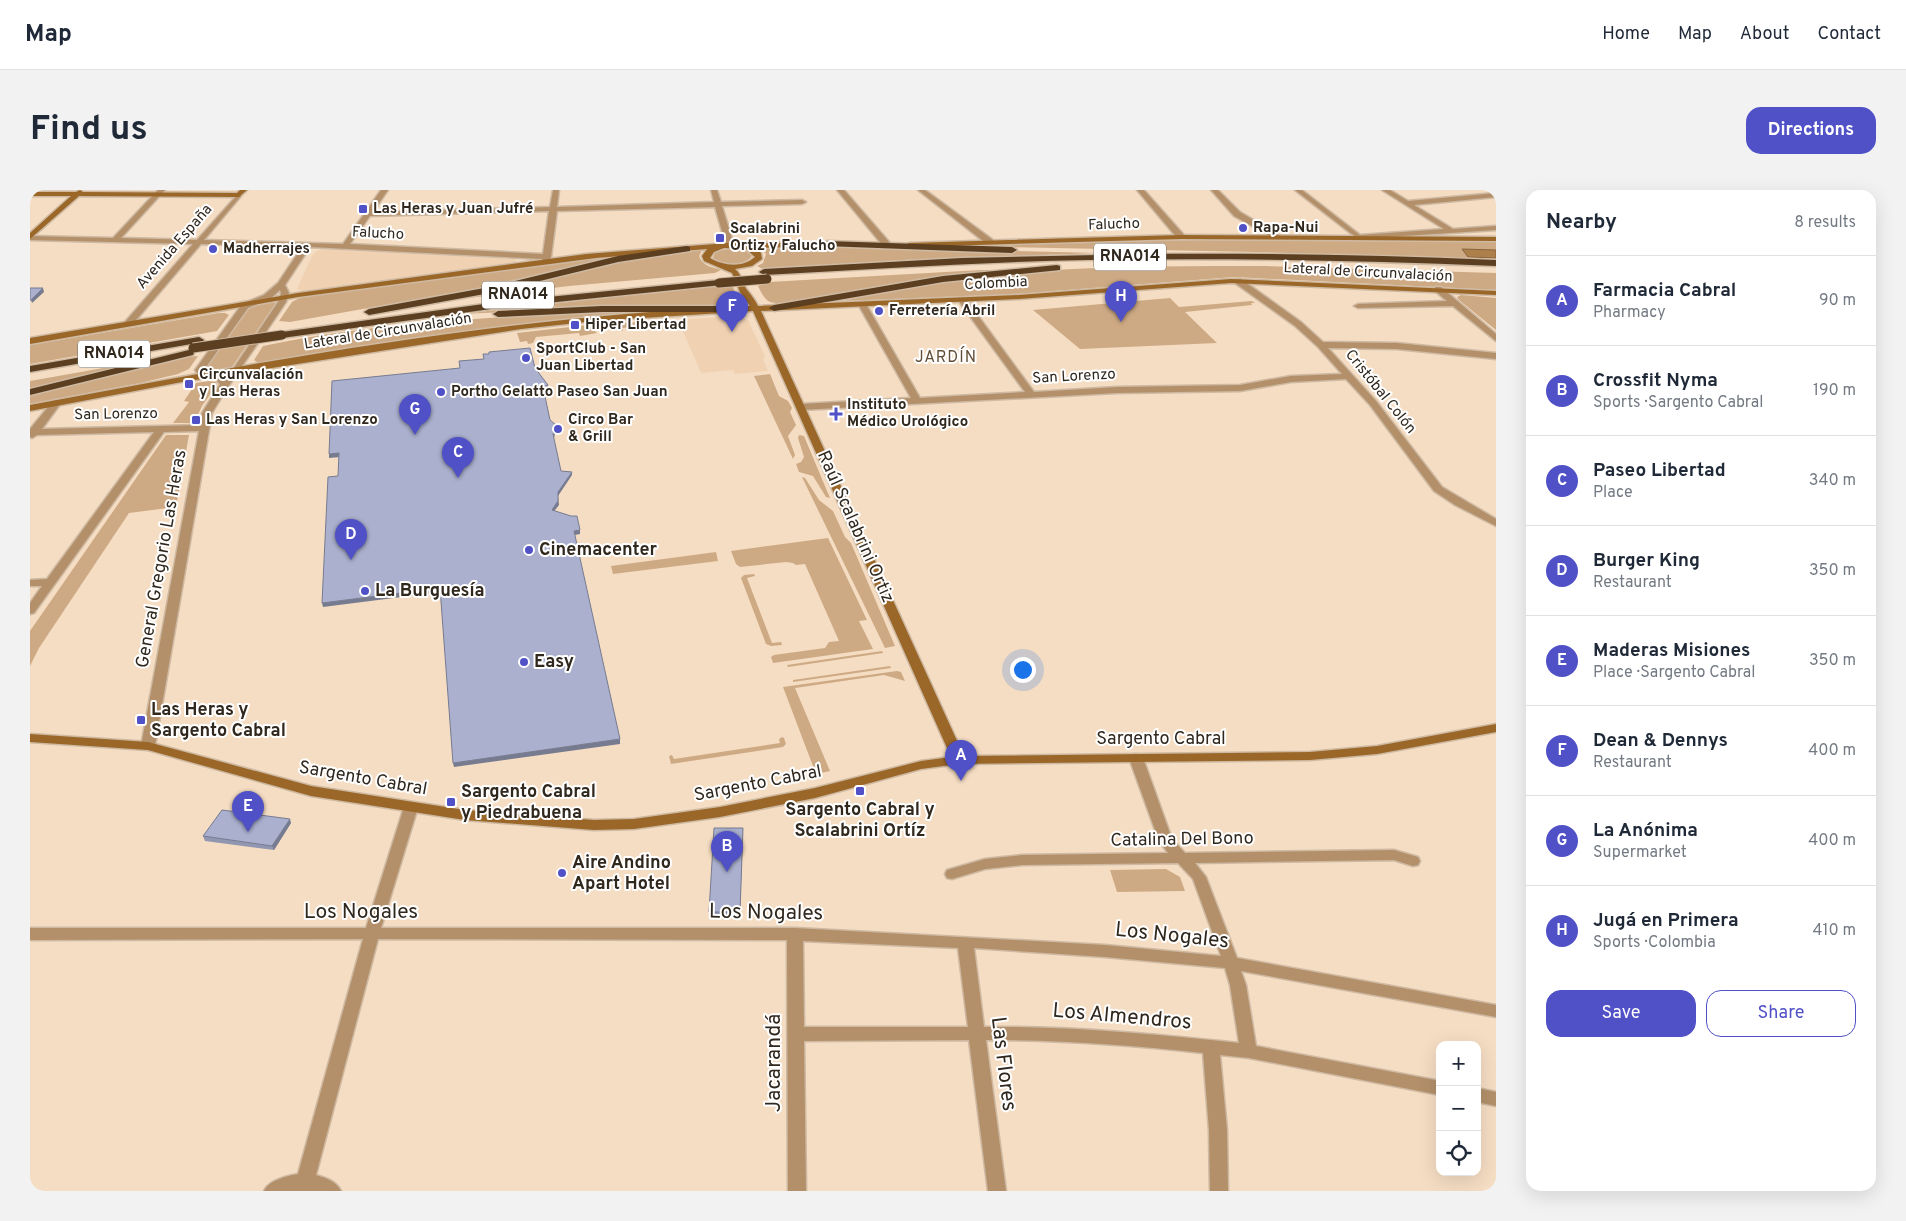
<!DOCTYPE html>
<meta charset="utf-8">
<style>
body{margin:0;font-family:Overpass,sans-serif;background:#f2f2f3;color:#1f2937}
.controls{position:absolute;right:15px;bottom:15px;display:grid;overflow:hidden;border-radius:10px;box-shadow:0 5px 20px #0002}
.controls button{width:45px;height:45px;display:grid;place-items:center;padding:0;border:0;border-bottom:1px solid #e0e1e3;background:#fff;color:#1f2937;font:25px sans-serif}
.you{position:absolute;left:992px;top:479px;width:18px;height:18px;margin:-12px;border:4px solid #fff;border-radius:50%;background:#1a73e8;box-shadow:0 0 0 8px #1a73e833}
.badge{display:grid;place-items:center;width:32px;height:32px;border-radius:50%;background:#5050c7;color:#fff;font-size:16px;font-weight:700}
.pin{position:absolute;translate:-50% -41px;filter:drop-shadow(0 1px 2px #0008)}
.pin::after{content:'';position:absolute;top:26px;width:18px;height:15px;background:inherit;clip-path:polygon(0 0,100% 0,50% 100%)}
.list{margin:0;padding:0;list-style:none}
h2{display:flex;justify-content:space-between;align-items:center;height:65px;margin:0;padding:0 20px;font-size:21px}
h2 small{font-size:16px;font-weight:400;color:#747a83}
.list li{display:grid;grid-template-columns:32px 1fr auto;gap:15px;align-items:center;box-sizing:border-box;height:90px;padding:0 20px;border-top:1px solid #e0e1e3}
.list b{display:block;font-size:19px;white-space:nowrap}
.list p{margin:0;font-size:16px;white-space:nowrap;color:#747a83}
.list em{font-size:16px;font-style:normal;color:#747a83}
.actions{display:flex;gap:10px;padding:15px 20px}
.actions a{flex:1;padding:11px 0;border:1px solid #5050c7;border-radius:15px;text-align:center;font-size:18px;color:#5050c7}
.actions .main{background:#5050c7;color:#fff}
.icon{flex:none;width:28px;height:28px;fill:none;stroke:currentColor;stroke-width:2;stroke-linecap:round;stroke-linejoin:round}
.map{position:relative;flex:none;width:1466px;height:1001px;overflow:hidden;border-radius:15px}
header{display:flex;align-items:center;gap:30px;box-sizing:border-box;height:70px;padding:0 25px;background:#fff;border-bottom:1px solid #e0e1e3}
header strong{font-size:24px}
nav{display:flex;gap:28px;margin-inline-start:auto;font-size:18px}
.intro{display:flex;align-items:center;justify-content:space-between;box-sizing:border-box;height:120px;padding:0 30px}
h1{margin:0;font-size:35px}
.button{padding:12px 22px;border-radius:15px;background:#5050c7;color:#fff;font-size:18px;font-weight:700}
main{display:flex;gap:30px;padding:0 30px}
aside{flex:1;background:#fff;border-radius:15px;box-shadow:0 5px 20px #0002}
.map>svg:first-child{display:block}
.built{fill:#f0d2b3}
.green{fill:#ceaa84}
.water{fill:#ad7f4b;stroke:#88653d}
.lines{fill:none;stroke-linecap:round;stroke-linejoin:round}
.street-casing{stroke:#ceb9a2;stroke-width:3}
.secondary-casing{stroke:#ceb9a2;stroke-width:3}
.highway-casing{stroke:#ceb9a2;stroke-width:3}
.street{fill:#b3906a;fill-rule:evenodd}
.secondary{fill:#9a6728;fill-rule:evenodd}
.highway{fill:#5b3f20;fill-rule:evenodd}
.highway-bridge-casing{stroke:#ceb9a2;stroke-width:11;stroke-linecap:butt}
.highway-bridge{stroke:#5b3f20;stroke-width:9}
.wall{fill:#9297b1}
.shaded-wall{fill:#777b90}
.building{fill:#aab0ce;stroke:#777b90}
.poi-dot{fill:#5050c7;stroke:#fff;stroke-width:2}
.labels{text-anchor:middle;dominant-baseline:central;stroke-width:4;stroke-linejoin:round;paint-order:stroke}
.far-poi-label{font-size:15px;font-weight:bold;fill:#30271d;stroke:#fff;text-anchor:start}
.far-street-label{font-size:15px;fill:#30271d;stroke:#fff}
.shield{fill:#fff;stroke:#6e6861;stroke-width:1}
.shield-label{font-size:16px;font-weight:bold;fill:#30271d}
.far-neighbourhood-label{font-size:16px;letter-spacing:1px;fill:#624e38;stroke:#fff}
.street-label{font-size:18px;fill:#30271d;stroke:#fff}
.poi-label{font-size:18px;font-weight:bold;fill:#30271d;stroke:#fff;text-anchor:start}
.near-street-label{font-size:21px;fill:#30271d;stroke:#fff}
</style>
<header>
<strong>Map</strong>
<nav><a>Home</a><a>Map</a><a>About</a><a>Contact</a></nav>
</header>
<div class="intro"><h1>Find us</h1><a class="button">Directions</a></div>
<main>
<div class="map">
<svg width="1466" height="1001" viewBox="0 0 1466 1001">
<rect width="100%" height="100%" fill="#f5ddc3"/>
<path class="built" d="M293 59 463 68 486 69V72L272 101 267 99 282 66 286 61Z
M705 126 718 130 735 166 733 169 738 181 705 184 703 180 671 183 648 130Z"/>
<path class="green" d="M1165 50 1466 52V70L1224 62 917 56Z
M729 57H814L1068 63 874 70 733 79 727 76 733 73 736 64Z
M702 58 715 60 722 66C714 77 693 75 683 68L685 62Z
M672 60 669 66C672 76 682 77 691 80L685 83 539 96 413 111C499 91 584 68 672 60Z
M585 66 467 95 260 132 249 131 262 112 273 106Z
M1235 76 1466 83V100L1204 87 986 104 814 111C950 75 1095 76 1235 76Z
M951 80H979L909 88 780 110C771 111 748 115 740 112 734 109 731 102 728 96L739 92Z
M690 95 703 97 707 109 706 113 675 116 534 119 432 124Z
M1431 105 1466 108V140L1429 110 1427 107Z
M1140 108 1149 117 1222 111 1225 113H1221L1222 115 1155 122 1187 153 1050 159 1003 120Z
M243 112 246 113 202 177 181 181 177 180 176 178 221 116Z
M634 120 550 127 473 136 230 174 224 170 233 156C307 140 383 133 459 128 518 124 576 121 634 120Z
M189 123H195L199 125 187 141 0 174V155Z
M640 130 642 134 592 138 593 141H589L585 138 591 133Z
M558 135 567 143 550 146 549 143 506 147 503 153 498 154 497 151 490 152 487 143Z
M158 166 157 167 168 166 159 179 148 184 110 193 0 214V205Z
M113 171 0 200V191Z
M740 184 749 206 758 211 762 218 760 222 766 235 758 246 765 265 763 269 724 186Z
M179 191 186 192 187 195 172 216 164 233H143L159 212 154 211 166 193Z
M136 245H159L146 317 99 323 9 458 0 476V441Z
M769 245 774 246 800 308 796 307 783 286 769 282 766 274 771 272 774 267 768 248Z
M772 287 775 288 789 310 803 321 815 347 821 353 865 456 855 458Z
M798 348 837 430 829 431 843 459 743 473 741 467 744 465 795 458 799 452 809 451 775 374 766 375 763 373 756 372 710 377 706 374 701 361Z
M686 362 688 371 583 384 581 376Z
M724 384 725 386 717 388 742 453 751 452 752 455 741 456 736 454 711 388 714 385Z
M852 461 853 463 758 477 757 475Z
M860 476 861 478 763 492V490Z
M867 481 871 482 875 491 854 485 765 498 800 581 786 584 753 497Z
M752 547 754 548 756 554 753 557 641 574 639 566 642 565 644 569 750 553 749 549Z
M1136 679 1150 687 1155 701 1087 702 1080 680Z"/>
<path class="water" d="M1432 59 1466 60V68L1438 67Z"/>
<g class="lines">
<defs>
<path id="street" d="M128 0H135L91 48 167 50 209 3 211 4V6L174 50 313 54 351 0H358L343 22 520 17 523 0H529L527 17 684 12 681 0H687L691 12 772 10 776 12 772 14 692 16 703 52 700 58H697L693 56 695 52 685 17 527 21 521 67 519 73H513L512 69 280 57 255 95 259 103 256 112C232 149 204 185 182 223L125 556 118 560 111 556 169 241 134 242 4 423 0 424V413L12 396H0V390L17 389 124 242 7 245 2 248 0 247V239L23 211 26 210 31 213 12 239 170 235 172 223 190 194 186 190 169 186 165 180 212 114 234 105 248 93 272 57 171 54 101 136H95V132L163 54 0 50V46L83 48ZM519 21 513 64 320 54 340 26ZM250 100 251 103 248 112 203 179 195 188 175 182 174 180 218 118 240 109Z
M807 0H814L860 53V57H854Z
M888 0H895L963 50V54H957Z
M1107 0H1114L1154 45V49H1148Z
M1181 0H1188L1210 22 1252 47 1245 49 1204 26Z
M1265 0H1272L1330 45 1414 39 1352 0H1360L1378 11 1466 3V7L1384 15 1423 39 1466 36V40L1328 49Z
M1205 89H1211L1271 132 1293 152 1367 153 1466 163V169L1367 159 1298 158 1346 211 1412 297 1466 329V336L1425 315 1404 301 1340 215 1316 189 1261 192 1210 201 1087 203 771 220 766 217 771 214 881 208 828 114 832 112 836 114 890 208 995 202 928 110 932 108H935L1004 202 1087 197 1210 195 1261 186 1312 184 1288 157 1265 136 1205 93Z
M1405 97H1411L1466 144V151L1423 116 1328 118 1324 116 1328 114 1417 111 1405 101Z
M1106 564 1111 565 1113 568 1142 649 1155 663 1364 660 1388 667 1390 671 1388 675 1383 676 1364 670 1165 673 1176 687 1207 768 1466 815V827L1211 781 1216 795 1226 856 1410 891V905L1219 868 1190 865 1197 940 1198 1001H1180L1179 940 1173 863C1101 855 1029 850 956 850L976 1001H958L939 850 774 851 776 1001H758L757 750 348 749 286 985C296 988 306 991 311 1001H234C239 990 257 986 268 984L333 749 0 750V738H336L374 617 376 614H386L388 617 351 738H765L1075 755 1191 766 1163 689 1148 673 992 675 955 679 922 689 917 688 915 684 917 680 955 669 992 665 1138 663 1129 651 1099 568 1101 565ZM773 751 928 758 938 837H774ZM944 758 1075 767 1195 778 1200 795 1209 853C1124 844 1040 836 954 837Z
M1447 898 1466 902V916L1447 912Z"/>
<path id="secondary" d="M50 0 53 2 207 3 210 0H217L209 7 49 6 0 49V43L41 6H0V2H46Z
M1151 45 1466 47V51L1151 49 879 57 875 55 879 53Z
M809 52H812V56L726 58 731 63 732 69 722 76 705 79C712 84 712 95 718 101 722 106 725 110 728 116L989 105 1201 89 1466 101V105L1201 93 989 109 731 121 934 566 1280 562 1347 556 1466 534V542L1347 564 1280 570 929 574 891 579 785 608 690 627 604 639 564 640 435 630 281 606 118 560 0 552V544L118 552 281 596 435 620 564 630 604 629 690 617 785 598 891 571 921 567 723 121 565 131 491 139 152 192 0 221V215C238 170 478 126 720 116L710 102 702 83 674 71 672 66 677 59 566 68 268 107 0 154V148L268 103 556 64 698 53ZM694 58 716 59 725 67C713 78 693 76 680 68L684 62Z"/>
<path id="highway" d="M797 51 982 57 987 60 982 63 794 56 792 54Z
M657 56 660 57V61L588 72 460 103 339 125 334 122 339 119 460 97 588 66Z
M1115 64C1232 63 1349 65 1466 70V76C1330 70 1194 68 1058 70 950 72 842 79 734 85L729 82 734 79 932 68Z
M1027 75 1030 76V80L913 92 744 121 739 118 744 115 913 86Z
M689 90 694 93 692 95 468 118 252 148 247 145 252 142 468 112Z
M572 116H702L707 119 702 122H572L468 127 463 124 468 121Z
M169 147 174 150 173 152 0 182V176Z
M159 160 163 161 164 163 163 165 0 205V199Z"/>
</defs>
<use href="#street" class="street-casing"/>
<use href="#secondary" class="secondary-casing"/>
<use href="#highway" class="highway-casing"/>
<use href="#street" class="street"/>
<use href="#secondary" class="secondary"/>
<use href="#highway" class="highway"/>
<defs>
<path id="highway-bridge" d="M689 93 737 89
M163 158 252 145"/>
</defs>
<use href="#highway-bridge" class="highway-bridge-casing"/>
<use href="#highway-bridge" class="highway-bridge"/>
</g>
<path class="wall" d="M261 633 244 660 175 651 173 646Z
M713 638 710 726H679V722Z"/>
<path class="shaded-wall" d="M13 98 14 102 2 113 1 110Z
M518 195 519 198 514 200 513 197Z
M526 235V239L524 248 523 244Z
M309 263 310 267 299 268V264Z
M542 282V285L528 306 529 315 522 324V320L528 302Z
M550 340V344L545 345 544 341Z
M410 398 411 402 293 417 292 413Z
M590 549V554L424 577 423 573Z
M260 629 261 633 244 660 242 656Z"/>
<path class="building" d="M0 98H13L1 110H0Z
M500 158 505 178 518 195 513 197 520 230 526 235 523 244 531 281 542 282 528 302V311L522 320 541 326H547L550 340 544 341 590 549 423 573 410 398 292 413 298 287 308 286 309 263 299 264 302 191 430 178 429 171 454 169 453 164H459V162Z
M192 620 260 629 242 656 173 646Z
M684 638H713L710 722H679Z"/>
<g class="poi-dot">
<rect x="328" y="14" width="10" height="10" rx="2.5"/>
<circle cx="1213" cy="38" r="5"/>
<rect x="685" y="43" width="10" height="10" rx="2.5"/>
<circle cx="183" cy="59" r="5"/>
<circle cx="849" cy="121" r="5"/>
<rect x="540" y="130" width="10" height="10" rx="2.5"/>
<circle cx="496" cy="168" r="5"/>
<rect x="154" y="189" width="10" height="10" rx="2.5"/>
<circle cx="411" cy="202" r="5"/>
<path d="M803.5 216.5h5v5h5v5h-5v5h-5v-5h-5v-5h5z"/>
<rect x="161" y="225" width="10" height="10" rx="2.5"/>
<circle cx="528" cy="239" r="5"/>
<circle cx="499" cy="360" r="5"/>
<circle cx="335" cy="401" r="5"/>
<circle cx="494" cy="472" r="5"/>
<rect x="106" y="525" width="10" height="10" rx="2.5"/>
<rect x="825" y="596" width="10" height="10" rx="2.5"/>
<rect x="416" y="607" width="10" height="10" rx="2.5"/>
<circle cx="532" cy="683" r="5"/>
</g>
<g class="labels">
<g class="far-poi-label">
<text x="343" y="19">Las Heras y Juan Jufré</text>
<text x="1223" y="38">Rapa-Nui</text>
<text x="700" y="39">Scalabrini<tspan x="700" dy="17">Ortiz y Falucho</tspan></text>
<text x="193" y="59">Madherrajes</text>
<text x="859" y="121">Ferretería Abril</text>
<text x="555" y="135">Hiper Libertad</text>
<text x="506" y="159">SportClub - San<tspan x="506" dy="17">Juan Libertad</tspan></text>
<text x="169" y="185">Circunvalación<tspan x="169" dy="17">y Las Heras</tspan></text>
<text x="421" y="202">Portho Gelatto Paseo San Juan</text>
<text x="817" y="215">Instituto<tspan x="817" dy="17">Médico Urológico</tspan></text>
<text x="176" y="230">Las Heras y San Lorenzo</text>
<text x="538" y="230">Circo Bar<tspan x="538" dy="17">&amp; Grill</tspan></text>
</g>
<g class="far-street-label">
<text transform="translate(1084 35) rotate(-2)">Falucho</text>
<text transform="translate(348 44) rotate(3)">Falucho</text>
<text transform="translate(145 57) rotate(-49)">Avenida España</text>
<text transform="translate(1338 83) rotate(3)">Lateral de Circunvalación</text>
<text transform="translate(966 94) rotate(-3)">Colombia</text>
<text transform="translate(358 142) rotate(-9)">Lateral de Circunvalación</text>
<text transform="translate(1044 187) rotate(-3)">San Lorenzo</text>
<text transform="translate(1350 202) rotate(51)">Cristóbal Colón</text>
<text transform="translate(86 225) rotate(-1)">San Lorenzo</text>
</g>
<g class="shield">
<rect x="1064" y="53.5" width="72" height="27" rx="4"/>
<rect x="452" y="91.5" width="72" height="27" rx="4"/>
<rect x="48" y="150.5" width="72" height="27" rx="4"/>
</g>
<g class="shield-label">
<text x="1100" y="67">RNA014</text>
<text x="488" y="105">RNA014</text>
<text x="84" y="164">RNA014</text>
</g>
<g class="far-neighbourhood-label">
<text x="916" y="168">JARDÍN</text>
</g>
<g class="street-label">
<text transform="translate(825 337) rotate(66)">Raúl Scalabrini Ortiz</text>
<text transform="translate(132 369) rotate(-80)">General Gregorio Las Heras</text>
<text x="1131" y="549">Sargento Cabral</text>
<text transform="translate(333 589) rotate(10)">Sargento Cabral</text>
<text transform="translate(728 594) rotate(-11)">Sargento Cabral</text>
<text transform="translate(1152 650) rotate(-1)">Catalina Del Bono</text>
</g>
<g class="poi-label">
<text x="509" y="360">Cinemacenter</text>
<text x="345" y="401">La Burguesía</text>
<text x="504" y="472">Easy</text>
<text x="121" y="520">Las Heras y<tspan x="121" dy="21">Sargento Cabral</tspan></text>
<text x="431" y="602">Sargento Cabral<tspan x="431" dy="21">y Piedrabuena</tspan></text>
<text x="830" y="620" text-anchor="middle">Sargento Cabral y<tspan x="830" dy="21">Scalabrini Ortíz</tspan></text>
<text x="542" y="673">Aire Andino<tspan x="542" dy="21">Apart Hotel</tspan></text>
</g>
<g class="near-street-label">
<text x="331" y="722">Los Nogales</text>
<text transform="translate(736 723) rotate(1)">Los Nogales</text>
<text transform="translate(1142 746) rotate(6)">Los Nogales</text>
<text transform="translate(1092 827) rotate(5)">Los Almendros</text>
<text transform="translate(744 873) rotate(-90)">Jacarandá</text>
<text transform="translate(973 874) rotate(83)">Las Flores</text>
</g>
</g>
</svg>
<div class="controls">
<button>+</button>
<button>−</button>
<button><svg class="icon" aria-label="locate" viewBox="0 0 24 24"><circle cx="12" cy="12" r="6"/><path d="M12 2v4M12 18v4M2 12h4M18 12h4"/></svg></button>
</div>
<div class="you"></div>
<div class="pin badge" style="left:931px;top:591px">A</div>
<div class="pin badge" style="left:697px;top:682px">B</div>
<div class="pin badge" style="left:428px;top:288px">C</div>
<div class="pin badge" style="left:321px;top:370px">D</div>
<div class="pin badge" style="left:218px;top:642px">E</div>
<div class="pin badge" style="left:702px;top:142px">F</div>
<div class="pin badge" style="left:385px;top:245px">G</div>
<div class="pin badge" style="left:1091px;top:132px">H</div>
</div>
<aside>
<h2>Nearby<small>8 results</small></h2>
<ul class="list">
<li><span class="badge">A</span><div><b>Farmacia Cabral</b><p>Pharmacy</p></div><em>90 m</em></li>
<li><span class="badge">B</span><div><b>Crossfit Nyma</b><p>Sports · Sargento Cabral</p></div><em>190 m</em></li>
<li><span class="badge">C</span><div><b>Paseo Libertad</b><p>Place</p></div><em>340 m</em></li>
<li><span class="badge">D</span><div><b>Burger King</b><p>Restaurant</p></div><em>350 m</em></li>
<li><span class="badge">E</span><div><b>Maderas Misiones</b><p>Place · Sargento Cabral</p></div><em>350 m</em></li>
<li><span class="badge">F</span><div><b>Dean &amp; Dennys</b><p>Restaurant</p></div><em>400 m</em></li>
<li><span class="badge">G</span><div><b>La Anónima</b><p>Supermarket</p></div><em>400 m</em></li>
<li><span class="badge">H</span><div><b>Jugá en Primera</b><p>Sports · Colombia</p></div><em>410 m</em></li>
</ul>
<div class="actions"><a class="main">Save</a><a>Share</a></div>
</aside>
</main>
